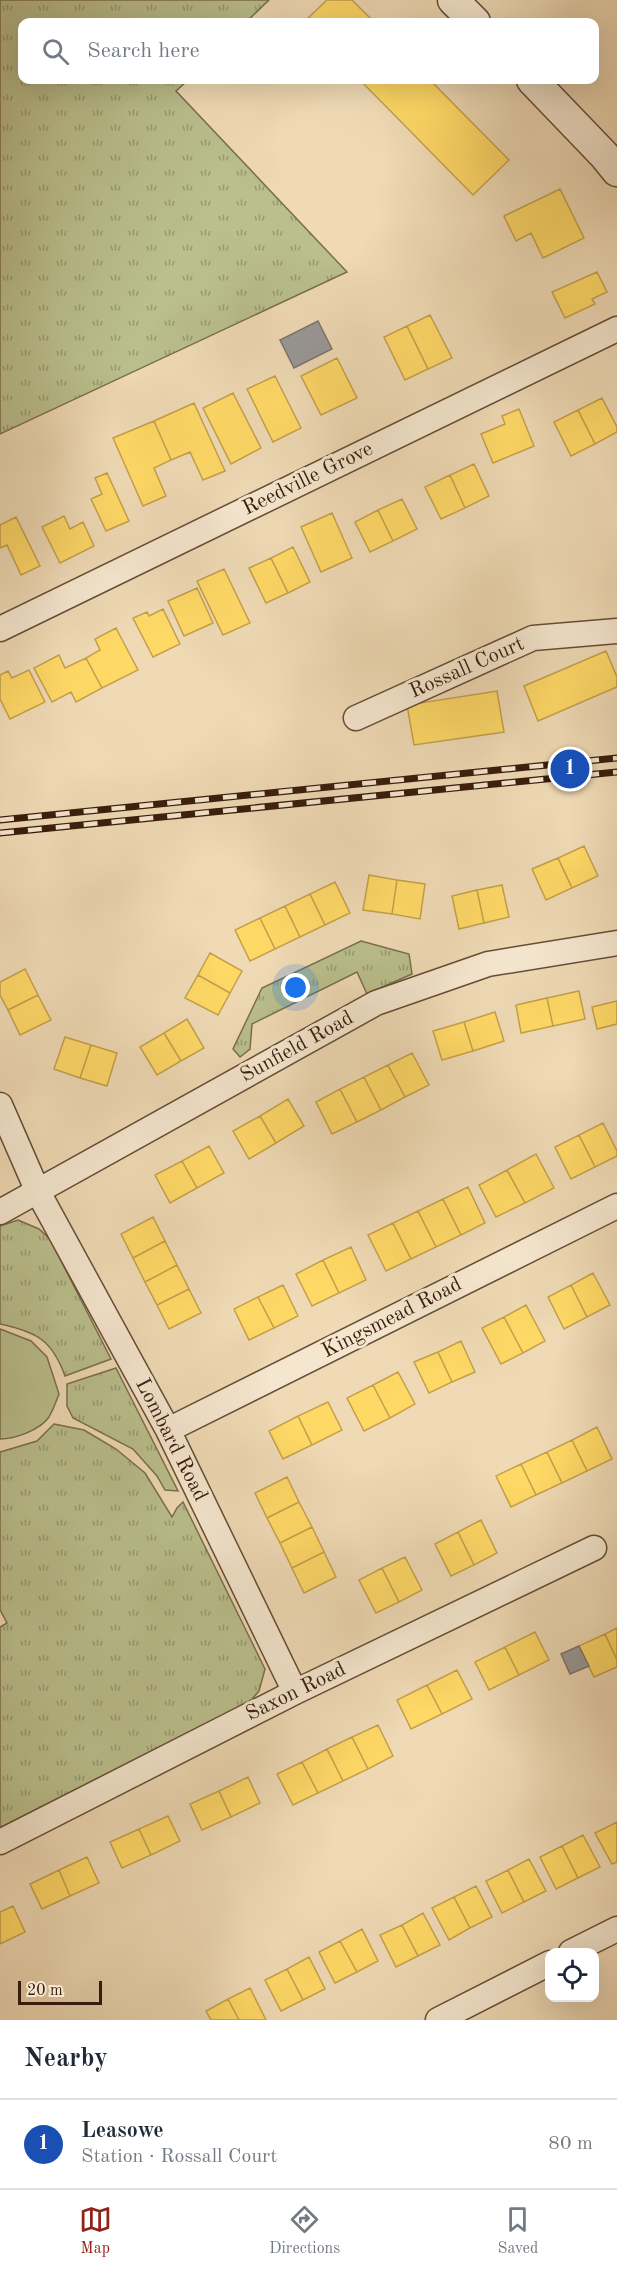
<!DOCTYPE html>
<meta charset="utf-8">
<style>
body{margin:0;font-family:"Old Standard TT",serif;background:#f2f2f3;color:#1f2937}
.controls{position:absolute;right:18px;bottom:18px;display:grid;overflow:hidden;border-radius:12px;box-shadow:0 6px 24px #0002}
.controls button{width:54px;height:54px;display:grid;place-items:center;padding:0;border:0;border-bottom:2px solid #e0e1e3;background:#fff;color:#1f2937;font:30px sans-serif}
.scale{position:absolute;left:18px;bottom:15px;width:84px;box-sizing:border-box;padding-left:6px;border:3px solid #391c0c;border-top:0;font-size:16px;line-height:21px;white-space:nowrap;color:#391c0c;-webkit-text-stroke:4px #f5e7cf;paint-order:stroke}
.you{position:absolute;left:296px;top:988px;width:21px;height:21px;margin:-15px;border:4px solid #fff;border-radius:50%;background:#1a73e8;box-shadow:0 0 0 9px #1a73e833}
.badge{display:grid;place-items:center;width:39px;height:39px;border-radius:50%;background:#8f2418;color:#fff;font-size:20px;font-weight:700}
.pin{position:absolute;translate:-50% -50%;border:3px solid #fff;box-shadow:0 2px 6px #0006}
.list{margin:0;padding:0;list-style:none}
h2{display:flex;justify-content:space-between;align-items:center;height:78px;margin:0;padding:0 24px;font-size:26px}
h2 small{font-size:20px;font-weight:400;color:#747a83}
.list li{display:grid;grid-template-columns:39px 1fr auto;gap:18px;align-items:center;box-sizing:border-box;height:90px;padding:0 24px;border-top:2px solid #e0e1e3}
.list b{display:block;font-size:22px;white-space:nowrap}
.list p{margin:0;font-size:20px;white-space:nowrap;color:#747a83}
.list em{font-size:20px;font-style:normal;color:#747a83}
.icon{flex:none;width:33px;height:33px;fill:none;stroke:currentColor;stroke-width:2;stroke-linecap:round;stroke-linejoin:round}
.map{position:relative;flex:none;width:617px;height:2020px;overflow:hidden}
.search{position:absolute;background:#fff;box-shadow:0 6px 24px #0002;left:18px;right:18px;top:18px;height:66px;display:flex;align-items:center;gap:15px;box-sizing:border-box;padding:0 21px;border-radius:12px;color:#747a83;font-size:22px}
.sheet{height:168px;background:#fff}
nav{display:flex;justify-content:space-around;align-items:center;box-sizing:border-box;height:84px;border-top:2px solid #e0e1e3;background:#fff;font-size:16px;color:#747a83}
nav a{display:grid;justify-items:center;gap:3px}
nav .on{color:#8f2418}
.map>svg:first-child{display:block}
.grass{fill:url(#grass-tufts);stroke:#7a6e4c;stroke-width:1.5}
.green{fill:#babf8d;stroke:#7a6e4c;stroke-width:1.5}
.homes{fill:#ffd966;stroke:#c4a04b;stroke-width:1.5}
.industry{fill:#999;stroke:#7c746f;stroke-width:1.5}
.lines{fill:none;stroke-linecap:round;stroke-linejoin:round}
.minor-casing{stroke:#664c36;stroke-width:27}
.tertiary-casing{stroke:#664c36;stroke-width:33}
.minor{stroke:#f5e7cf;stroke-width:24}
.tertiary{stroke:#f5e7cf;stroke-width:30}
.rail-casing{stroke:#391c0c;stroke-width:7}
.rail{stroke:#f5e7cf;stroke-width:4.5;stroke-dasharray:14;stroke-linecap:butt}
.labels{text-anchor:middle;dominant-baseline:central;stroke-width:6;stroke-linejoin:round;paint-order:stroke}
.street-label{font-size:21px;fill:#391c0c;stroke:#f5e7cf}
</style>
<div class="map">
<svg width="617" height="2020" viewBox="0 0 617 2020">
<defs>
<pattern id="grass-tufts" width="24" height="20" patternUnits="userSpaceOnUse" patternTransform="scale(1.5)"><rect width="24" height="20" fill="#babf8d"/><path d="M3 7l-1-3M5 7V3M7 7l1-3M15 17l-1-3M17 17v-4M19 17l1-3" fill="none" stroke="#989a72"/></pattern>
</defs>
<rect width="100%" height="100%" fill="#efdab5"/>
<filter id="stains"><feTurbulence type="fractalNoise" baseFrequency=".00333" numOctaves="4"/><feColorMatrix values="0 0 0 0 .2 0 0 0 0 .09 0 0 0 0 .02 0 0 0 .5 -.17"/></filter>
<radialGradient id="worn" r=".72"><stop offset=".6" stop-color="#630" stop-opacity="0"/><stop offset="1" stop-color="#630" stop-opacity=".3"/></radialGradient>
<path class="grass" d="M0 0H269L246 22H22V80H188L176 91 347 272 0 434Z
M361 941 409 954 412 974 367 994 357 972 252 1024 250 1049 240 1057 233 1049 262 988Z
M18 1220 39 1229 50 1239 111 1359 65 1376C52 1340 37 1332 0 1324V1226Z
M116 1368 178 1491 165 1490 157 1476 133 1449 73 1418 67 1406V1384Z
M54 1424 84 1430 116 1449 145 1473 172 1517 177 1508 183 1502 265 1669 259 1691 247 1705 0 1828V1627L7 1623 0 1610V1452L37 1441Z"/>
<path class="green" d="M0 1329 31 1341 47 1357 59 1394C56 1402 53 1410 49 1417 40 1430 15 1439 0 1439Z"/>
<path class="homes" d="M327 0H352L374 22H304Z
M360 80H430L509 160 473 195Z
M560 189 584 238 543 258 531 233 516 241 504 216Z
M597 272 607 292 592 299 595 304 565 318 552 292Z
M430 315 452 358 428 369 407 326Z
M407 326 428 369 405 380 384 337Z
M337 358 357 398 321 415 301 376Z
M275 376 301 428 273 442 247 389Z
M233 393 261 448 231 464 203 408Z
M602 398 617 427V432L595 444 578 410Z
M194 403 225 471 203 480 190 452 171 460 154 421Z
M519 409 534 446 493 463 481 434 505 424 502 416Z
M578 410 595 444 571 456 554 422Z
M154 421 171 460 154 468 166 496 143 506 113 438Z
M474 464 489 496 465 508 450 475Z
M107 473 129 521 106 531 91 499 102 494 95 478Z
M450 475 465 508 441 519 425 487Z
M402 499 417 529 393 541 378 510Z
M378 510 393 541 370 552 355 522Z
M332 513 352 558 321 572 301 527Z
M64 516 70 529 83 522 94 546 60 563 42 527Z
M16 517 40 566 21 575 7 545 0 548V525Z
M293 547 310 582 288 593 271 558Z
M271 558 288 593 266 603 249 568Z
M224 569 250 623 223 635 197 581Z
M197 588 213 623 184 636 168 601Z
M163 609 180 644 153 657 133 618 147 612 149 616Z
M116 628 138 670 102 688 86 658 100 650 95 639Z
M606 651 617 677V687L538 721 524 686Z
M59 655 65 668 86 658 102 688 76 702 71 692 52 702 34 668Z
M29 670 45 702 10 719 0 699V675L8 671 12 678Z
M497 691 504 732 414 745 407 705Z
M584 846 598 876 572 888 558 858Z
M558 858 572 888 546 900 532 869Z
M369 875 397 880 392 914 363 910Z
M397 880 425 884 420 919 392 914Z
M335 882 350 913 325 925 310 894Z
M502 885 509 917 484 923 477 890Z
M477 890 484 923 459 929 452 896Z
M310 894 325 925 300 937 285 906Z
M285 906 300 937 275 949 260 918Z
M260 918 275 949 250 961 235 930Z
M210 953 242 971 230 993 198 975Z
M25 969 38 995 8 1010 0 995V982Z
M198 975 230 993 218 1015 185 998Z
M579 991 585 1019 553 1026 547 998Z
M38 995 51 1020 20 1035 8 1010Z
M547 998 553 1026 521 1033 516 1005Z
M617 1001V1024L597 1029 592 1007Z
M495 1012 504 1041 473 1051 464 1022Z
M187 1019 204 1048 181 1061 164 1033Z
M464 1022 473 1051 442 1060 433 1031Z
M164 1033 181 1061 157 1075 140 1047Z
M65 1037 91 1045 80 1078 54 1069Z
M91 1045 117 1053 107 1086 80 1078Z
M412 1053 429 1085 405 1097 388 1065Z
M388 1065 405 1097 381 1110 364 1077Z
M364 1077 381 1110 357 1122 340 1089Z
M340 1089 357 1122 332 1134 316 1102Z
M288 1099 304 1126 276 1143 260 1116Z
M260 1116 276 1143 249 1159 233 1131Z
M603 1123 617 1151V1156L595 1167 579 1135Z
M579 1135 595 1167 571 1179 555 1147Z
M209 1146 224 1173 197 1188 182 1161Z
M536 1154 554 1188 525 1203 507 1170Z
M182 1161 197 1188 170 1203 155 1175Z
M507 1170 525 1203 496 1217 479 1185Z
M468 1187 485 1223 461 1235 443 1199Z
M443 1199 461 1235 436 1247 418 1211Z
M418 1211 436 1247 411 1259 393 1223Z
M153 1217 165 1241 133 1258 121 1234Z
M393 1223 411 1259 386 1271 368 1235Z
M165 1241 177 1265 145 1282 133 1258Z
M351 1247 366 1280 339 1293 323 1260Z
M323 1260 339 1293 312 1306 296 1274Z
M177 1265 189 1289 157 1305 145 1282Z
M593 1273 610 1305 587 1317 571 1285Z
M283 1285 298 1316 274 1328 258 1297Z
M571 1285 587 1317 564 1329 548 1297Z
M189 1289 201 1313 169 1329 157 1305Z
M258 1297 274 1328 249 1340 234 1309Z
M526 1305 545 1341 523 1353 504 1317Z
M504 1317 523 1353 501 1364 482 1328Z
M461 1341 475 1372 452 1382 438 1352Z
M438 1352 452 1382 429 1393 414 1362Z
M398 1372 415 1404 390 1418 373 1385Z
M373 1385 390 1418 364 1431 347 1398Z
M328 1402 342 1430 312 1445 298 1416Z
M298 1416 312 1445 283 1459 269 1431Z
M597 1427 612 1459 587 1471 572 1440Z
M572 1440 587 1471 562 1483 547 1452Z
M547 1452 562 1483 536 1495 521 1464Z
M521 1464 536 1495 511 1507 496 1476Z
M287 1477 299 1502 267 1518 255 1493Z
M299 1502 312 1527 280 1543 267 1518Z
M481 1520 497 1553 474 1565 458 1532Z
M312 1527 324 1552 292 1568 280 1543Z
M458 1532 474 1565 451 1576 435 1544Z
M324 1552 336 1577 304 1593 292 1568Z
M405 1557 422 1590 399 1602 382 1568Z
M382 1568 399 1602 376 1613 359 1580Z
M617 1628V1660L605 1634Z
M535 1632 549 1660 519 1675 505 1647Z
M605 1634 617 1660V1667L594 1677 579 1646Z
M505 1647 519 1675 489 1690 475 1662Z
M457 1670 472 1699 442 1714 427 1685Z
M427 1685 442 1714 411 1729 397 1700Z
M378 1725 393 1756 368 1769 352 1737Z
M352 1737 368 1769 343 1781 327 1749Z
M327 1749 343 1781 318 1793 302 1762Z
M302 1762 318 1793 293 1805 277 1774Z
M248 1777 260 1803 231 1817 219 1791Z
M219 1791 231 1817 202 1830 190 1804Z
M168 1816 180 1841 151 1855 139 1829Z
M617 1822V1862L612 1864 595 1833Z
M139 1829 151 1855 122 1868 110 1842Z
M583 1835 600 1867 578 1878 562 1846Z
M562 1846 578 1878 556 1889 540 1857Z
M87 1857 99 1883 70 1896 59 1870Z
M529 1859 546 1891 524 1902 508 1870Z
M59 1870 70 1896 42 1909 30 1884Z
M508 1870 524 1902 502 1913 486 1881Z
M476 1886 492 1917 470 1928 454 1897Z
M454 1897 470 1928 449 1940 432 1908Z
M13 1906 25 1932 0 1944V1912Z
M423 1913 440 1945 418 1956 402 1925Z
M402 1925 418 1956 396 1967 380 1935Z
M362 1929 378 1961 357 1972 340 1941Z
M340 1941 357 1972 335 1983 319 1952Z
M309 1957 325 1989 303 2000 287 1969Z
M287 1969 303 2000 281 2011 265 1980Z
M250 1988 266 2020H239L228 1999Z
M228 1999 239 2020H211L206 2011Z"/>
<path class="industry" d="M318 321 332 349 294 368 280 340Z
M579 1646 589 1666 570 1674 561 1654Z"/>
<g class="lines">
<defs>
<path id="minor" d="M0 629 617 329
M356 718 533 638 617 631
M0 1105 38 1192 168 1430 295 1692
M0 1212 376 1003 488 964 617 943
M168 1430 617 1206
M0 1842 295 1692 594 1548
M571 1952 617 1929
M438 2020 550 1963"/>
<path id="tertiary" d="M453 0 475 22
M532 80 604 155 617 171"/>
</defs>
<use href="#minor" class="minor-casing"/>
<use href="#tertiary" class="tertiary-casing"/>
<use href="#minor" class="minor"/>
<use href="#tertiary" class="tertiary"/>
<defs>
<path id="rail" d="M0 820 617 758
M0 833 617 772"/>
</defs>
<use href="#rail" class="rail-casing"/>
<use href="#rail" class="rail"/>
</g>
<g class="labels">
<g class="street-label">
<text transform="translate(308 479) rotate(-26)">Reedville Grove</text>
<text transform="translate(467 668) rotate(-24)">Rossall Court</text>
<text transform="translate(297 1047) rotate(-29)">Sunfield Road</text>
<text transform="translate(392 1318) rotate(-27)">Kingsmead Road</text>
<text transform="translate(171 1440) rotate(63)">Lombard Road</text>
<text transform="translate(296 1692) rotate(-26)">Saxon Road</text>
</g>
</g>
<rect width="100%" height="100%" filter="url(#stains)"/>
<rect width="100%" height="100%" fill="url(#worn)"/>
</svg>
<div class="controls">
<button><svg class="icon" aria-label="locate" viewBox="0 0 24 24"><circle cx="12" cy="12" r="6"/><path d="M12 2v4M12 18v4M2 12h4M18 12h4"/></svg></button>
</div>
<div class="scale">20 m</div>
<div class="you"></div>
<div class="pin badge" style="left:570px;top:769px;background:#1a4fb4">1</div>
<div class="search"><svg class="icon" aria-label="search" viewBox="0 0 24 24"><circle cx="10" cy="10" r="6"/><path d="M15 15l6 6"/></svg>Search here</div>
</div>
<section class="sheet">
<h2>Nearby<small></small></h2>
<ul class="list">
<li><span class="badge" style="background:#1a4fb4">1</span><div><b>Leasowe</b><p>Station · Rossall Court</p></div><em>80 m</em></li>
</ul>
</section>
<nav>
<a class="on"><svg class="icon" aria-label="map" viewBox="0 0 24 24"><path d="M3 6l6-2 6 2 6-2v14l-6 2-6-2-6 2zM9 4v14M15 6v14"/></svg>Map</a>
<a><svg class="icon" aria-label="directions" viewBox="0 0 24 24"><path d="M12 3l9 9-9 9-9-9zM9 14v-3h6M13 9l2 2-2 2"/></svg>Directions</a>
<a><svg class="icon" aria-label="saved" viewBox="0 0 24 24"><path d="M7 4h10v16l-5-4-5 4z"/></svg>Saved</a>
</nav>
